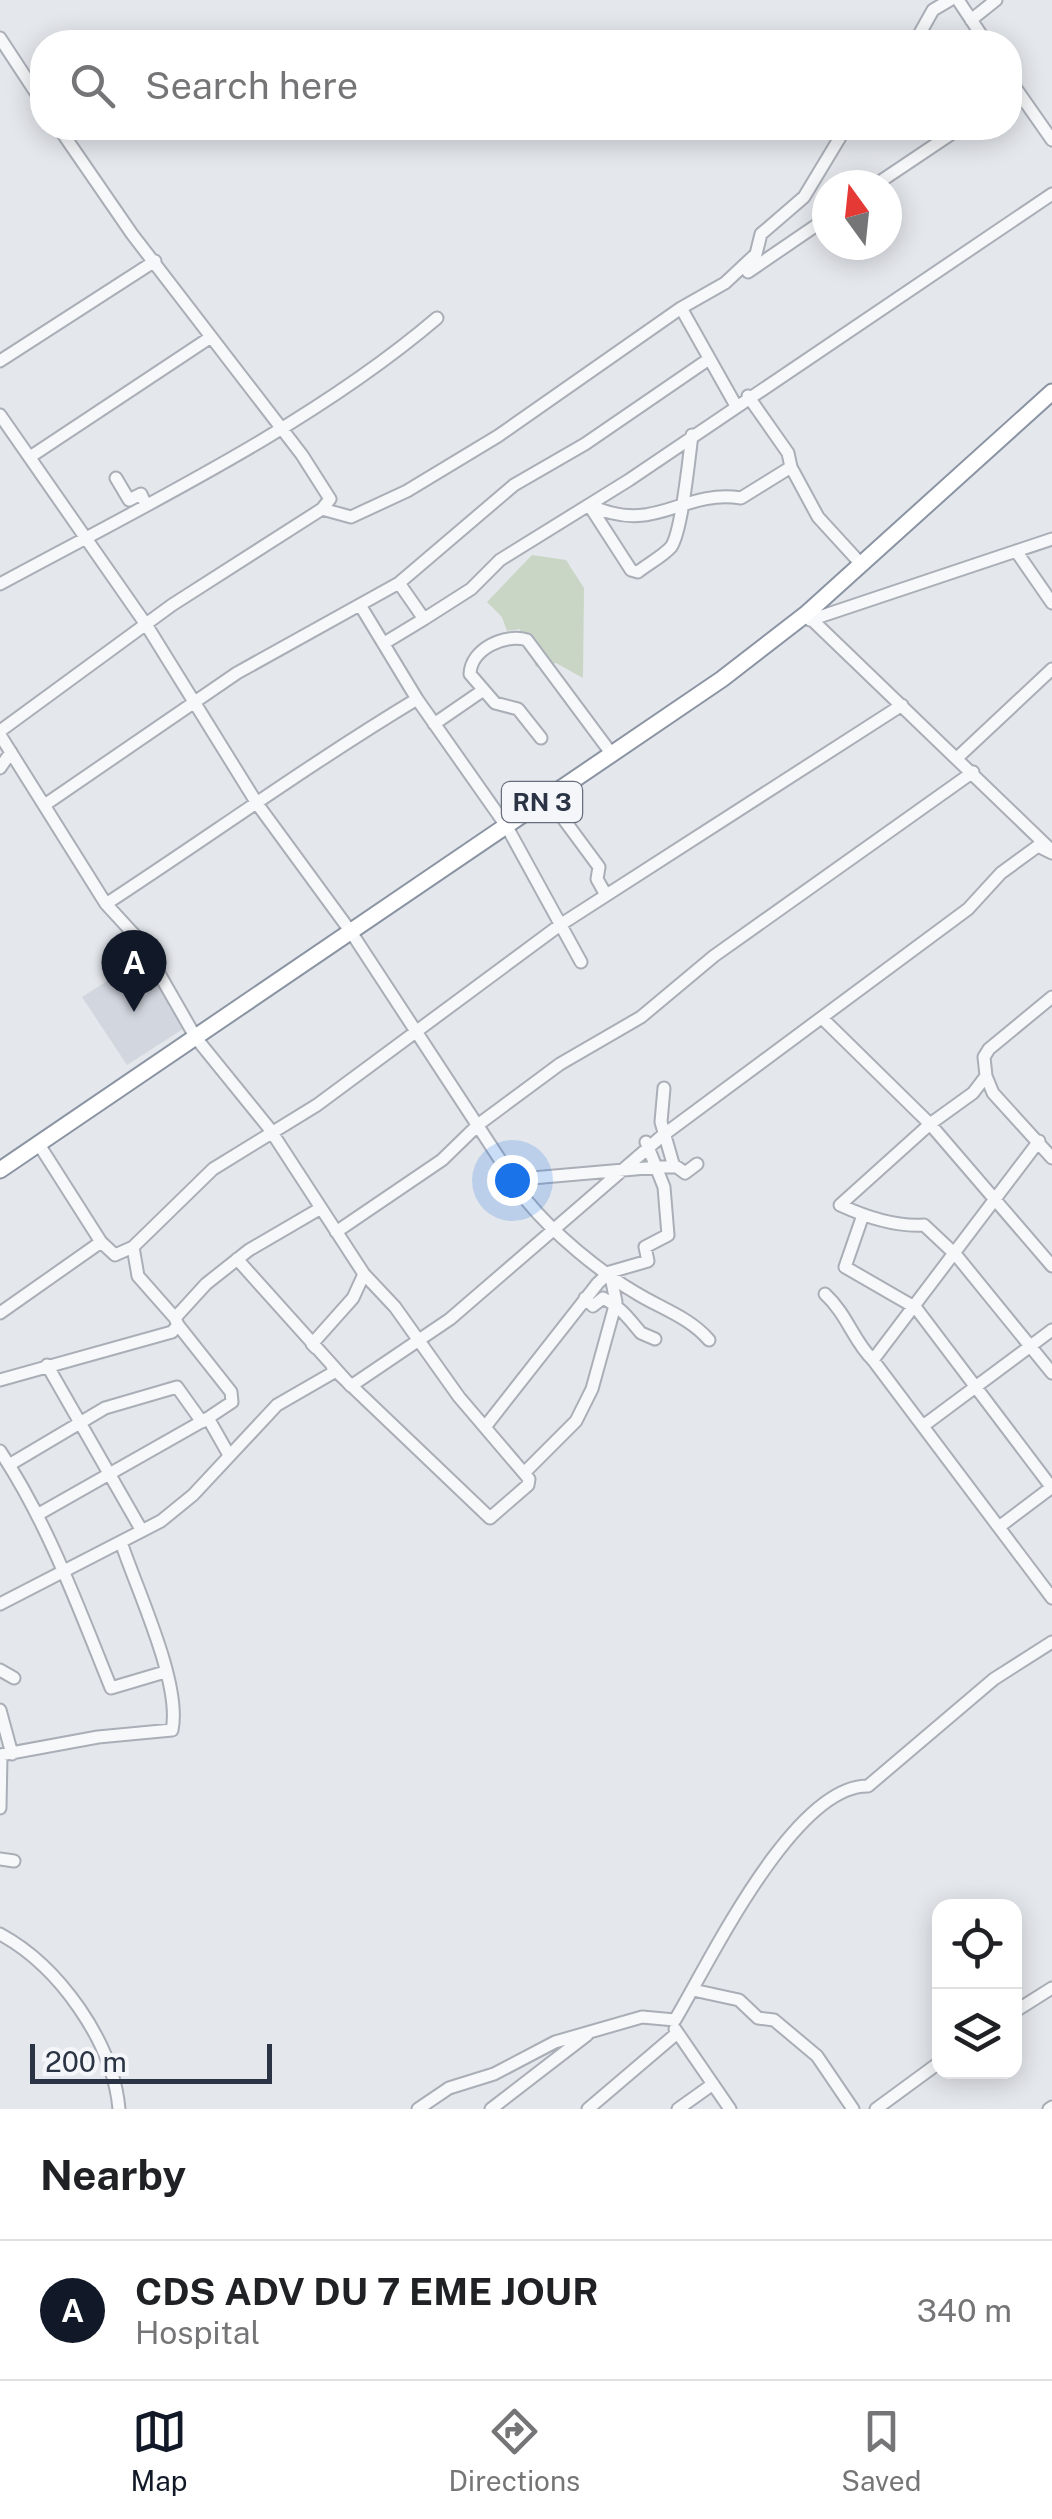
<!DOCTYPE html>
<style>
body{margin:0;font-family:"Public Sans",sans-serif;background:#f6f6f6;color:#202124}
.controls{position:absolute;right:30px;bottom:30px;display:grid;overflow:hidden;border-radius:20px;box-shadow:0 5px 25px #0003}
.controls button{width:90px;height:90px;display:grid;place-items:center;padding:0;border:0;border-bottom:2px solid #e0e0e0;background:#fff;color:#202124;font:50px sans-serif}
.compass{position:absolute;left:812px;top:170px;width:90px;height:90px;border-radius:50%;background:#fff;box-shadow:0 5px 25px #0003;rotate:345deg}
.scale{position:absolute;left:30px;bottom:25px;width:242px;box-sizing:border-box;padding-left:10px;border:5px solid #2b3445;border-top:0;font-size:28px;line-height:35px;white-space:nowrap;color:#2b3445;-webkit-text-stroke:8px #f4f6f9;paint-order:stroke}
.you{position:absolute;left:512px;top:1180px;width:35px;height:35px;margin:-25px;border:8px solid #fff;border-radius:50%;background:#1a73e8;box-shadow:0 0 0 15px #1a73e833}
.badge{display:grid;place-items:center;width:65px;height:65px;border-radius:50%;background:#111827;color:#fff;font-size:32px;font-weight:700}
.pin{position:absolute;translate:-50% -82px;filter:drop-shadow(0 2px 5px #0008)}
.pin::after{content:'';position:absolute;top:52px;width:35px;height:30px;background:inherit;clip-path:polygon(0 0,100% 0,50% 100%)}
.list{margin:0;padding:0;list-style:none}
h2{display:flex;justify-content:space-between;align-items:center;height:130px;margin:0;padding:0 40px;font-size:42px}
h2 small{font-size:32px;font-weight:400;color:#757577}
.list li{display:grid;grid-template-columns:65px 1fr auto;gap:30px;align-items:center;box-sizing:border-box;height:140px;padding:0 40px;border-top:2px solid #e0e0e0}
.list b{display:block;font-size:38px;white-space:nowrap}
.list p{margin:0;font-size:32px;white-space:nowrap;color:#757577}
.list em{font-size:32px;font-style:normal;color:#757577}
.icon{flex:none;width:55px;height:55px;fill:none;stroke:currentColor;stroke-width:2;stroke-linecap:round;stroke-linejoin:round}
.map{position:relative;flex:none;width:1052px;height:2109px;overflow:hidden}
.search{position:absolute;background:#fff;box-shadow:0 5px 25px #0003;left:30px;right:30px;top:30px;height:110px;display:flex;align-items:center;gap:25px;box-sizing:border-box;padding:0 35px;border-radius:40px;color:#757577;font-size:38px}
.sheet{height:270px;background:#fff}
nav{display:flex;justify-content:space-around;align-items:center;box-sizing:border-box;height:140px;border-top:2px solid #e0e0e0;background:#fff;font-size:28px;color:#757577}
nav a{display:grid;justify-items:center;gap:5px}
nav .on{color:#111827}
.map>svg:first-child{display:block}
.built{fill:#d2d6de}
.green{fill:#c9d6c5}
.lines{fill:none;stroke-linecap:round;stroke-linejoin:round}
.minor-casing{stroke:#a9aeb7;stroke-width:15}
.highway-casing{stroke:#8b94a3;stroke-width:19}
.minor{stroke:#f7f8fa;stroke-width:11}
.highway{stroke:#fff;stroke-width:15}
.labels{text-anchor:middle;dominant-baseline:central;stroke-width:10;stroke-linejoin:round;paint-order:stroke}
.shield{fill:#f4f6f9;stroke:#676e7b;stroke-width:2.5}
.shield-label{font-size:25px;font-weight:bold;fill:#2b3445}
</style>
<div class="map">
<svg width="1052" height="2109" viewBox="0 0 1052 2109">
<rect width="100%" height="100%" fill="#e4e7ec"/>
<path class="built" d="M121 959 128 969 142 960 186 1027 127 1065 82 997 115 976 110 966Z"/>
<path class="green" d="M532 555 566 560 584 588 583 678 556 663 536 667 528 647 517 640 520 629 507 631 502 617 487 602Z"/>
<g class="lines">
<defs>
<path id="minor" d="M958 0 986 42
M971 20 996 0
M0 38 42 102
M915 42 933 10 950 0
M1010 80 1052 140
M59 128 132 234 302 455 330 499 322 509
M875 185 960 128
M748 272 827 218
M681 308 735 404
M0 361 155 261
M748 396 788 453 791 467
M0 415 147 626 258 805 351 932 527 1201C554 1234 600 1272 636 1293 662 1309 689 1317 709 1340
M692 435C689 457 682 532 671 547 663 556 648 564 638 572L631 570 589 505C657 536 680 489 741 498L791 467 818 517 861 564
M30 457 211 337
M116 478 129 500 141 494 146 505
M1016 551 1052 603
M399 583 424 619 471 589 500 560 629 480 1052 194
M0 584C144 506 313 424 437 318
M360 605 417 699 507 827 581 962
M806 614 1049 848
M810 620 1052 539
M386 642 424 619
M434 724 482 691
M0 731 172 605 322 509 351 517 407 491 498 436 681 308 725 283 756 254 761 234 804 197 842 134 851 128
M0 735 106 904 141 942 196 1038 269 1128 364 1274 395 1307 459 1397 529 1479 528 1485 490 1518 336 1371
M541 738 518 709 495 703 470 674C471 649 505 633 527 640L611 753
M957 758 1052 669
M0 768 11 752
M548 798 599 867 597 879 606 895
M46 804 237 673 399 583 514 485 585 444 709 359
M106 904C210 836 311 763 417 699
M1052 997 989 1049 984 1057 986 1076 973 1093 930 1124 840 1205C866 1217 895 1227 924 1225L956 1255 1052 1373
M822 1018 930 1124 1052 1266
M986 1076 993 1093 1052 1158
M664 1088 661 1122 674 1167
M1039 1141 873 1360 1052 1598
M38 1143 101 1242 115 1255 133 1247 138 1276 175 1318
M509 1180 658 1167H677L685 1173 697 1164
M863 1215 845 1267 916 1308 1052 1488
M336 1232 442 1160 479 1124 560 1064 641 1017 714 956 973 772
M133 1247 213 1169 317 1105 560 925 902 705
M237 1259 351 1386 450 1319 662 1136 968 909 1001 873 1038 846 1052 853
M825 1294C847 1314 854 1342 873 1360
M585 1298 593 1306 603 1298C623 1309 628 1318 641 1333L655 1339
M0 1313 101 1242
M178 1325 231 1392 232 1402 208 1418 229 1455
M316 1348 312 1344 353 1298 364 1274
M47 1365 142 1531
M0 1380 172 1332 178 1325 175 1318 206 1284 249 1250 321 1208
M923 1426 1052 1330
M485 1427 598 1283 610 1272 648 1261 645 1247 668 1235 664 1187 646 1142
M0 1451C48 1523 79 1609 111 1688L165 1672
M9 1465 105 1408 177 1387 202 1422
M524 1473 576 1421 592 1389 616 1302 610 1272
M37 1515 208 1418
M999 1527 1052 1487
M0 1604 161 1521 193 1495 277 1405 336 1371 332 1366
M0 1670 14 1678
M0 1710 12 1754
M0 1755 98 1737 172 1730C182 1684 136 1588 121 1542
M0 1808 1 1755
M0 1859 14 1861
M0 1934C59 1966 113 2042 119 2109
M693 1990 739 2000 758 2018 774 2020 817 2056 853 2109
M1014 2012 1052 1988
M675 2029 730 2109
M418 2109 449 2088 494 2074 555 2042 642 2017 675 2020C710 1961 794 1785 868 1786L994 1679 1052 1642
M491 2109 587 2035
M588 2109 676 2034
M678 2109 713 2084
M876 2109 940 2062
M1049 2109 1052 2107"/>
<path id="highway" d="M0 1170 722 679 806 614 1052 392"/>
</defs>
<use href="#minor" class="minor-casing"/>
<use href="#highway" class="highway-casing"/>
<use href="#minor" class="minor"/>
<use href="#highway" class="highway"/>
</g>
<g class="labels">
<rect class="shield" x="502" y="782" width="80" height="40" rx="8"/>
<g class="shield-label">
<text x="542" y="802">RN 3</text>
</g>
</g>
</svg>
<div class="controls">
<button><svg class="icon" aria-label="locate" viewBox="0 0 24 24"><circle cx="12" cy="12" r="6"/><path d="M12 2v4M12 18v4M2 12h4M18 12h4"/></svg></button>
<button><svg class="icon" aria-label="layers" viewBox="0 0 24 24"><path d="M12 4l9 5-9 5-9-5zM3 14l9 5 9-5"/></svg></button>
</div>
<svg class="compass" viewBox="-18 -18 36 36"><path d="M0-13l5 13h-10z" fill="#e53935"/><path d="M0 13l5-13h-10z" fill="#757577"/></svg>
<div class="scale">200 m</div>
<div class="you"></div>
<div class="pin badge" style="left:134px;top:1012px">A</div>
<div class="search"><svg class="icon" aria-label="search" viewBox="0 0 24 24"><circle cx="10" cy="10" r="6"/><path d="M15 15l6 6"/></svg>Search here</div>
</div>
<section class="sheet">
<h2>Nearby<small></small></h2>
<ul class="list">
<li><span class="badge">A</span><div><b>CDS ADV DU 7 EME JOUR</b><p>Hospital</p></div><em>340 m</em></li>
</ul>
</section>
<nav>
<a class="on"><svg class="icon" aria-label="map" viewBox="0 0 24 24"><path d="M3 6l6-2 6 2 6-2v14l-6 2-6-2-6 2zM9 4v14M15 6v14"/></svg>Map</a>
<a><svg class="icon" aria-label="directions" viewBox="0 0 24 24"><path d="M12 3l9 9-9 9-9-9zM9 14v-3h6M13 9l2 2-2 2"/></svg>Directions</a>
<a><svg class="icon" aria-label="saved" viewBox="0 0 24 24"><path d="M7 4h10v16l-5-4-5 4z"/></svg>Saved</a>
</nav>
